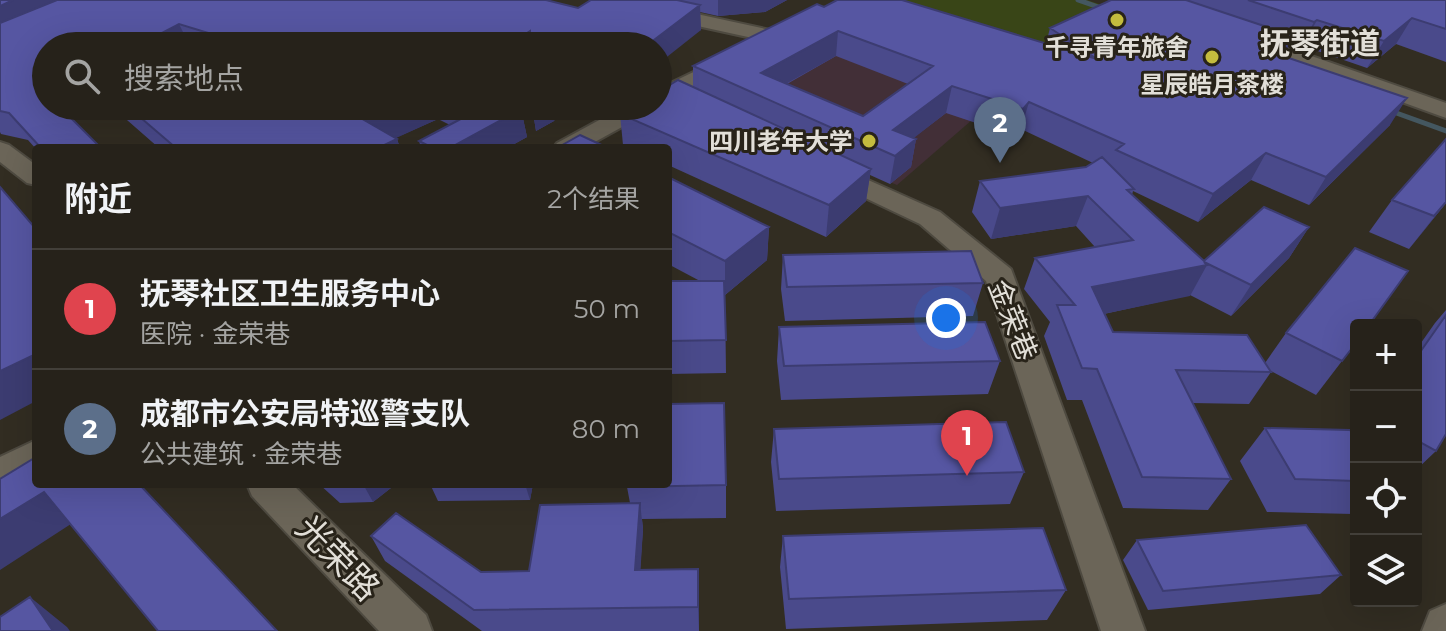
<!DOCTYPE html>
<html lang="zh">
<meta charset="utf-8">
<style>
body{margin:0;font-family:Montserrat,"Noto Sans SC",sans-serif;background:#322f27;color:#f1f3f6}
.controls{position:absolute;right:24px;bottom:24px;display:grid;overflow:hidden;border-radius:8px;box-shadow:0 8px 32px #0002}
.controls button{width:72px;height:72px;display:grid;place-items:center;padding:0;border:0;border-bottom:2px solid #423f39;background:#26221a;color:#f1f3f6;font:40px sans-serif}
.you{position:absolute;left:946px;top:318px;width:28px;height:28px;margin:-20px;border:6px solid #fff;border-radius:50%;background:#1a73e8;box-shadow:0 0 0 12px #1a73e833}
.badge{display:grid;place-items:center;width:52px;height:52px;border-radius:50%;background:#c4bc3e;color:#fff;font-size:26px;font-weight:700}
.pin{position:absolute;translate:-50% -66px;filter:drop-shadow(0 2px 4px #0008)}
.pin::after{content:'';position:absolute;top:42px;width:28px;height:24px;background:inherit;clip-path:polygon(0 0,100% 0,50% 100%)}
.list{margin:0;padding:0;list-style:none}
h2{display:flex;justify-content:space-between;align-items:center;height:104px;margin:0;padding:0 32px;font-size:34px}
h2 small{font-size:26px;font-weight:400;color:#a4a4a2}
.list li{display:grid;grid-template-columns:52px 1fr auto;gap:24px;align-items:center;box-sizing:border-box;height:120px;padding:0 32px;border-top:2px solid #423f39}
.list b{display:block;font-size:30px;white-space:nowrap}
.list p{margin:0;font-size:26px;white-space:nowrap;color:#a4a4a2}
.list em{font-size:26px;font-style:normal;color:#a4a4a2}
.icon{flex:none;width:44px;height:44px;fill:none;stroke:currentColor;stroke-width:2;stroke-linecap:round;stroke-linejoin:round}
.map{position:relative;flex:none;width:1446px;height:631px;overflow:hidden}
.search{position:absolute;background:#26221a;box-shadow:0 8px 32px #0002;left:32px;top:32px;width:640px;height:88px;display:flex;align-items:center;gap:20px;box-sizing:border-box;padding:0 28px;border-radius:44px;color:#a4a4a2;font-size:30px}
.panel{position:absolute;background:#26221a;box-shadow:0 8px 32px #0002;left:32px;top:144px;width:640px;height:344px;border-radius:8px}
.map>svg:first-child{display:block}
.education{fill:#422f37}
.green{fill:#394517}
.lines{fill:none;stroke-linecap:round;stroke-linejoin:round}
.stream{stroke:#445760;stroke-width:5}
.minor-casing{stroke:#4e4a40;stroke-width:4}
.minor{fill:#6b6558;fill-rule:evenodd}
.wall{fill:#4a4a8b;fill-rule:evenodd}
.shaded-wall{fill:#3c3c71}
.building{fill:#5656a2;stroke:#3c3c71;stroke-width:2;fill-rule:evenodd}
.poi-dot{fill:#c4bc3e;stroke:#282319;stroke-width:3}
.labels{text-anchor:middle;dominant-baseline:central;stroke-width:6;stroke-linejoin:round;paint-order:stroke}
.far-poi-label{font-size:24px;font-weight:bold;fill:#e2dfd8;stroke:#282319}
.street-label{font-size:28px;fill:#e2dfd8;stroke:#282319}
.far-district-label{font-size:30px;font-weight:bold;fill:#e2dfd8;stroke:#282319}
.near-street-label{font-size:34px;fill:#e2dfd8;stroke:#282319}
</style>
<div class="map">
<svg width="1446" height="631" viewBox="0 0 1446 631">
<rect width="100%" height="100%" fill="#322d22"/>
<path class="education" d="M813 22 1010 87 897 185 684 96Z"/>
<path class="green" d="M866 0H1087L1111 8 1021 54Z"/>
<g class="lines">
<path class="stream" d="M1078 0 1104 9
M1388 110 1446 131"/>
<defs>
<path id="minor" d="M596 0H632L775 31 785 37 775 43 606 6Z
M1246 33 1446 103V118L1239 43 1236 39 1239 35Z
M731 54 739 55 742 60 739 65 658 105V89Z
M625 106H655L651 111 584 148H553L557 143Z
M0 142 9 145 36 165V185L27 183 0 162Z
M830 163 940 212 1011 269 1145 631H1101L986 281 920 224 821 177 817 171 821 165Z
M36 440V474L0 492V457Z
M247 484H292L426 615 432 631H379L252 496Z
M1446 604V631H1422L1430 611Z"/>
</defs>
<use href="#minor" class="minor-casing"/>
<use href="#minor" class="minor"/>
</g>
<path class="wall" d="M0 0 578 8 591 0H787L765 12 718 16 700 12 701 30 658 46H46L71 118 101 148 36 149 28 140 1 134 0 132Z
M1111 0H1446V62L1396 44 1367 68 1303 46 1300 48 1290 45 1284 56 1390 125 1309 205 1251 180 1198 222 1133 191 1132 195 1204 261 1309 227 1289 258 1231 316 1190 295 1104 314 1113 332 1265 363 1286 333 1342 361 1316 395 1269 370 1271 372 1249 404 1192 403 1231 479 1208 510 1123 508 1082 400H1067L1044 336 1050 322 1024 289 1035 258 1095 247 1076 226 991 239 972 212 980 181 1086 167 1093 163 1021 129 1015 136 946 113 913 138 916 139 911 167 890 184 870 175 866 201 826 237 668 165V148H630L623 145 620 114 693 87V66L824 7 1046 44 1050 28ZM836 56 908 84 863 116 787 84Z
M111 106H513L521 109 527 137 507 148H421L419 141 450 125 438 119 395 138 397 139 400 148H159Z
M532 106H588L569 120 557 115 554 121 536 131Z
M1446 139V203L1409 249 1369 232 1392 200Z
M668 177 769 227 767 260 725 295 726 373 668 374V281H700L668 264Z
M783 255 983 283 973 316 785 321 781 289Z
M1446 310V434L1436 451 1416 470V350L1435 323Z
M779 328 1000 361 988 394 781 400 777 361Z
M1265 428 1355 436 1356 435V511L1353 514 1267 512 1240 461Z
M774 429 1024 472 1010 504 776 511 771 462Z
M319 484H396L373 502 340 503Z
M430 484H533L530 500 438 501Z
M726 485V518L642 519 643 529 640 570 699 594V631H482L385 561 371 536 481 572 529 571 630 503 627 487Z
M783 536 1066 590 1047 620 786 629 780 567Z
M1137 540 1341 575 1320 594 1148 610 1123 560Z"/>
<path class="shaded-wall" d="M13 0H82L0 38V6Z
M718 0H787L765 12 718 16Z
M700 5 701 30 658 64V46H646Z
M1412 18 1396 44 1367 68 1384 41Z
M1317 20 1303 46 1300 48 1314 22Z
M179 24 190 46H137Z
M530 31 533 46H507Z
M838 31 836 56 762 97 761 73Z
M1294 36 1281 62 1271 52Z
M952 86 946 113 892 155 893 130Z
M1407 98 1390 125 1309 205 1326 177Z
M1029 102 1021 129 1015 136 1023 109Z
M55 106H91L64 121Z
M397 106H434L438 119 374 148 364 120Z
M532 106H556L557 115 554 121 536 131Z
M567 106H588L569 120Z
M521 109 527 137 507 148H450Z
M397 139 400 148H378Z
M916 139 911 167 890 184 895 156Z
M1266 153 1251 180 1198 222 1213 194Z
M871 169 866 201 826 237 829 205Z
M1088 196 1076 226 991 239 1000 208Z
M1446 202V203L1409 249Z
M769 227 767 260 725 295V261Z
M1309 227 1289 258 1231 316 1251 285Z
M1207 265 1190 296 1079 319 1092 287Z
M36 354V401L0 420V371Z
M363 484H396L373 502Z
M525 484H533L530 500Z
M44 492 74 522 0 570V519Z
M640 503 643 529 639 595 635 570Z
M698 569 699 594V631L698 607Z
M30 597 67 627 70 631H53Z"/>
<path class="building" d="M0 0H13L0 6Z
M57 0H546L578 8 591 0H677L700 5 646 46H530V31L507 46H251L179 24 137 46H46V106H59L101 148H41L9 113 0 111V23Z
M837 0H902L1097 59 1050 28 1111 0H1186L1294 36 1271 52 1407 98 1326 177 1266 153 1213 194 1116 150 1124 144 1029 102 1023 109 952 86 893 130 916 139 895 156 693 66 817 4 824 7ZM838 31 933 66 863 116 761 73Z
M1248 0H1446V29L1412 18 1384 41 1317 20 1314 22Z
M678 80 871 169 829 205 620 114 634 106H658V92Z
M127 106H397L364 120 397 139 378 148H176Z
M461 106H513L521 109 450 148H433L419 141 474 112Z
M580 135 608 148H557Z
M1446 139V202L1434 216 1392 200Z
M1102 157 1134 189 1127 190 1204 261 1264 207 1309 227 1251 285 1204 262 1207 265 1092 287 1113 332 1247 335 1271 372 1176 370 1231 479 1142 477 1097 369 1082 368 1057 305H1075L1035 258 1133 240 1088 196 1000 208 980 181 1086 167Z
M668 177 769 227 725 261 668 232Z
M0 187 36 229V354L0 371Z
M1355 248 1408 271 1369 325H1356V343L1342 361 1286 333Z
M971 251 983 283 787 287 783 255Z
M668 281H724L726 340 668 341Z
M1446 315V434L1436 451 1416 440V358Z
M985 322 1000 361 784 366 779 327Z
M724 403 726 485 627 487V484H668V404Z
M1006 422 1024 472 779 479 774 429Z
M1265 428 1350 430 1356 438V481L1295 479Z
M36 457V484H139L277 631H158L44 492 0 519V479Z
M640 503 635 570 698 569V607L474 610 371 536 396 513 481 572 529 571 540 505Z
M1306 525 1341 575 1163 591 1137 540Z
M1043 528 1066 590 789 599 783 536Z
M30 597 53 631H0V617Z"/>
<g class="poi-dot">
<circle cx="1117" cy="20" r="8"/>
<circle cx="1212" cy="57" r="8"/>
<circle cx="869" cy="141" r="8"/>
</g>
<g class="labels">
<g class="far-poi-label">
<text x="1117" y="47">千寻青年旅舍</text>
<text x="1212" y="84">星辰皓月茶楼</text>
<text x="853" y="141" text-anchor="end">四川老年大学</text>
</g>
<g class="street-label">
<text transform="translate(1013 320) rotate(68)">金荣巷</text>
</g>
<g class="far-district-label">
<text x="1320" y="43">抚琴街道</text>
</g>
<g class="near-street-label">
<text transform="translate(338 558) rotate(46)">光荣路</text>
</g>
</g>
</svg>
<div class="controls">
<button>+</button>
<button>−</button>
<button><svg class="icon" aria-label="locate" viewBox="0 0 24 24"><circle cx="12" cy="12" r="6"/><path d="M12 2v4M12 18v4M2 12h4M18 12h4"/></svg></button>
<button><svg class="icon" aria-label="layers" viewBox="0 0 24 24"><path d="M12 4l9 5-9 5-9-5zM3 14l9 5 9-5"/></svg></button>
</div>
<div class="you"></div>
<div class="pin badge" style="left:967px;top:476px;background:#e0444e">1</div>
<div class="pin badge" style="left:1000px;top:163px;background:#5c6f8a">2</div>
<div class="search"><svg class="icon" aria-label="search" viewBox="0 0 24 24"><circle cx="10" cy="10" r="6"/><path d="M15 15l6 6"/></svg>搜索地点</div>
<section class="panel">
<h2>附近<small>2个结果</small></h2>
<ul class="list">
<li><span class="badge" style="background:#e0444e">1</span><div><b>抚琴社区卫生服务中心</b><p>医院 · 金荣巷</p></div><em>50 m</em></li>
<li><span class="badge" style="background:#5c6f8a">2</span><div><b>成都市公安局特巡警支队</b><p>公共建筑 · 金荣巷</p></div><em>80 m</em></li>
</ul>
</section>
</div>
